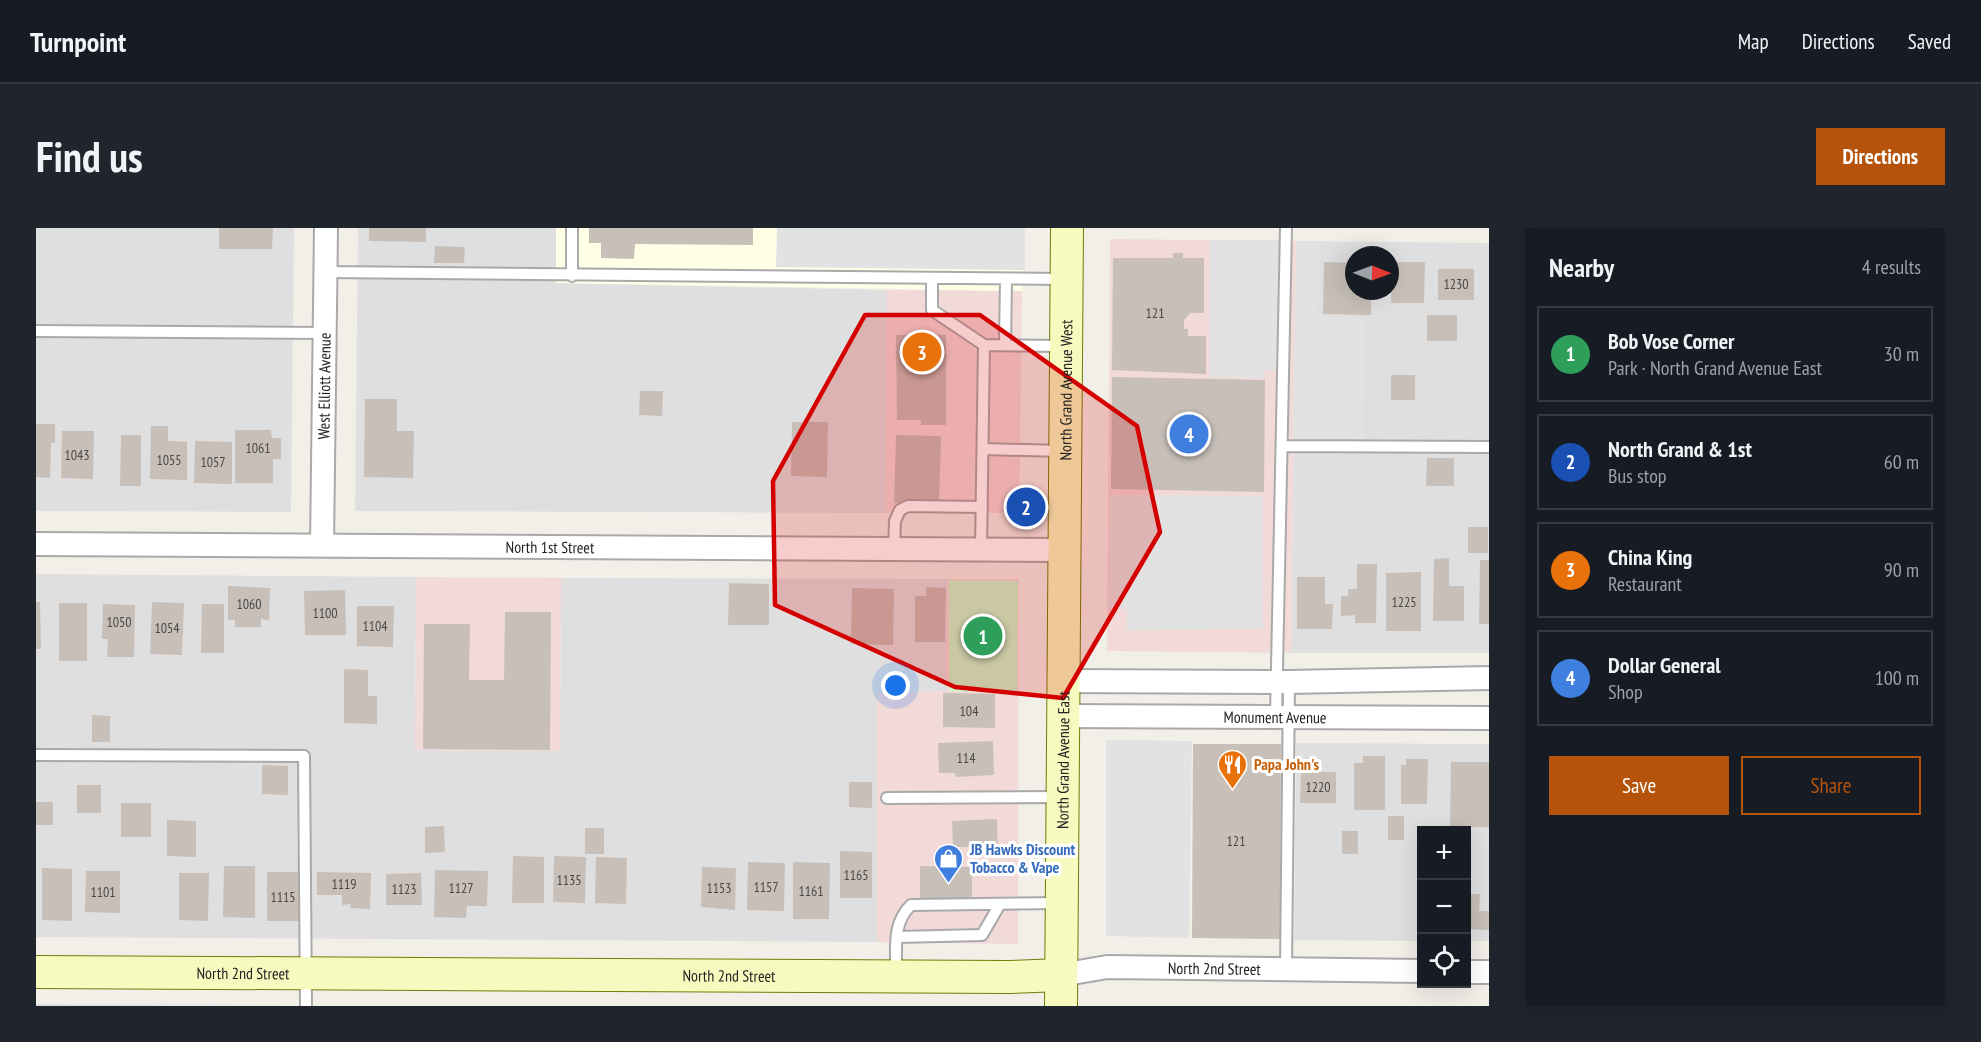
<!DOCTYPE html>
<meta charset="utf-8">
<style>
body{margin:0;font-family:"PT Sans Narrow",sans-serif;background:#20242c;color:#f1f3f6}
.controls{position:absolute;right:18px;bottom:18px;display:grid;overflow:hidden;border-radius:0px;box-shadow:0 6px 24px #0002}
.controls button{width:54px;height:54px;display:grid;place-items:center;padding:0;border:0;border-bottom:2px solid #363941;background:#171b24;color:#f1f3f6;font:30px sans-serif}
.compass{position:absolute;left:1309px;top:18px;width:54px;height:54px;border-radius:50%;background:#171b24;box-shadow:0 6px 24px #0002;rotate:91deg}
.you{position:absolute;left:860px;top:458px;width:21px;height:21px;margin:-15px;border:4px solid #fff;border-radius:50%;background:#1a73e8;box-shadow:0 0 0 9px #1a73e833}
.badge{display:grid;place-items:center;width:39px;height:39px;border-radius:50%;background:#b45309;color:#fff;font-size:20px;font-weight:700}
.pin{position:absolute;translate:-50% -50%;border:3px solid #fff;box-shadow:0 2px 6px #0006}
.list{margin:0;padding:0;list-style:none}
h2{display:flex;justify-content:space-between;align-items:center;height:78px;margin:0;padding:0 24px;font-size:26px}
h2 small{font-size:20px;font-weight:400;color:#9ea1a6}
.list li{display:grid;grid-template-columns:39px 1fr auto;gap:18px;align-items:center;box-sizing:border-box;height:96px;margin:0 12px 12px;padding:0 12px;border:2px solid #363941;border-radius:0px}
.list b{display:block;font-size:22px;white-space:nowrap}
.list p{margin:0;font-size:20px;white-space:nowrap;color:#9ea1a6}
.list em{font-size:20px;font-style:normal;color:#9ea1a6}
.actions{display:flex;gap:12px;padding:18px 24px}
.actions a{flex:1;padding:14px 0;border:2px solid #b45309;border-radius:0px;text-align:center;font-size:21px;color:#b45309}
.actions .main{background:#b45309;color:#fff}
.icon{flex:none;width:33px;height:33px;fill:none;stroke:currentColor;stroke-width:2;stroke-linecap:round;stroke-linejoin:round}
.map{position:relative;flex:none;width:1453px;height:778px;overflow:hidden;border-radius:0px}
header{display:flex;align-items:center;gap:36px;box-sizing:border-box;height:84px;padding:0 30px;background:#171b24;border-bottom:2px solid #363941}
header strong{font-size:28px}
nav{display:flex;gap:33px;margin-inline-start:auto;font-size:21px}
.intro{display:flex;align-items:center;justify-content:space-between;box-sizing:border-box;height:144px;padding:0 36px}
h1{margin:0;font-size:42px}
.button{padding:15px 27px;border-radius:0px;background:#b45309;color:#fff;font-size:21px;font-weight:700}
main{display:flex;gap:36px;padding:0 36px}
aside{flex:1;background:#171b24;border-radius:0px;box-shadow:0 6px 24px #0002}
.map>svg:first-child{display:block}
.residential{fill:#e0dfdf;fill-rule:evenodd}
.commercial{fill:#f2dad9}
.education{fill:#ffffe5}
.park{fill:#c8facc}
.parking{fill:#e2e2e2}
.building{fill:#c7bfb8}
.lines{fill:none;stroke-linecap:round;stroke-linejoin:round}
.lane-casing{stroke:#a9a9a9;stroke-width:14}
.street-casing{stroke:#a9a9a9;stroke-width:26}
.secondary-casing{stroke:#707d05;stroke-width:34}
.lane{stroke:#fff;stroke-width:10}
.street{stroke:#fff;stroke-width:22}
.secondary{stroke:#f7fabf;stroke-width:32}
.marked{fill:#d40000;fill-opacity:0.2;stroke:#d40000;stroke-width:4.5;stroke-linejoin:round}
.labels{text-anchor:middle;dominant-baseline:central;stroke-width:6;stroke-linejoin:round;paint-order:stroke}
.number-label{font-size:14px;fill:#4b4948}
.street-label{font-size:16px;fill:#222;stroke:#fff}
.food-label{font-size:16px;font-weight:bold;fill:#c56008;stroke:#fff;text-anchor:start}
.shop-label{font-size:16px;font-weight:bold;fill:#366cbe;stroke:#fff;text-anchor:start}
</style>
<header>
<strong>Turnpoint</strong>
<nav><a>Map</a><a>Directions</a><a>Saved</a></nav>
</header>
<div class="intro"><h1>Find us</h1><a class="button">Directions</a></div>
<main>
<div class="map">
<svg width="1453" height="778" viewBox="0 0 1453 778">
<rect width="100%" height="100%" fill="#f2efe9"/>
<path class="residential" d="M0 0H258L255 284 0 283Z
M322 0H520V55L851 62 849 285 319 283Z
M1260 13 1453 15V425H1255ZM1318 27H1354V63H1318Z
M0 346 380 349 379 522 524 523 525 350 912 351 910 463 841 465V714L0 709Z
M1260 515 1453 516V713H1431L1430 602H1386L1385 713 1258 712Z
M0 776 266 777 0 778Z"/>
<path class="commercial" d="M1074 11 1260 13 1255 425 1071 423Z
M851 62 986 63 983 285H849Z
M380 349 525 350 524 523 379 522Z
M912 351H983L982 716 841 714V465L910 463Z"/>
<path class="education" d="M520 0H987L986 63 520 55Z"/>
<path class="park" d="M913 352 982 353 981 464 913 463Z"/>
<path class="parking" d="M741 0H989V42L740 39Z
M1174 12H1244L1243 142H1229L1228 150 1173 149Z
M1260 13 1284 14 1282 88 1328 89 1326 212 1257 210Z
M1074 267 1227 268V401L1091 402V381H1072Z
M1070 512 1156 513 1153 710 1070 708Z"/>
<path class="building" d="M183 0H237L236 21H183Z
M333 0H390V14L333 13Z
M553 0H717V17L599 16 598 31 565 30V15H553Z
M399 18 429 19 428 35H398Z
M1137 25H1147V30H1168V85H1154L1148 92V101H1152V108H1170V146L1076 142 1077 30H1137Z
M1288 34 1318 35V63H1335V87L1287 86Z
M1356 34H1389L1388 75H1355Z
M1402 41H1438V72H1402Z
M1391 87H1421V113H1391Z
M860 107H910V197H885V192H861Z
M1355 147H1379V172H1355Z
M1076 149 1229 152 1228 264 1075 261Z
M604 163H627L626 188 603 187Z
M329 171H361V203H378L377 250 328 249Z
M756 194H792L791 249 755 248Z
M0 196H19V215H15L14 250 0 249Z
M115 198H132V213L151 214V252L114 251Z
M199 202H235L236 210H245V231H237V255H199Z
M26 203H58L57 251 25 250Z
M85 207H105V258H84Z
M860 207 905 208 903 276 858 275Z
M159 213 196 214V256L158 255Z
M1391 230H1418V258H1390Z
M1432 299H1452V325H1432Z
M1413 330V358H1428V393H1397L1398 331Z
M1444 332H1453V396H1443Z
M1321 336H1341L1340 395H1319V387L1305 388V368H1312V361H1321Z
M1385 344V403H1350V345Z
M1261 349H1289V376H1297L1296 401H1261Z
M693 355 733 356V397H692Z
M192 358 234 360 233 392 225 391V399H199V392H192Z
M890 359 910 360 909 414H879V368H890Z
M816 360 858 361 857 417 815 416Z
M309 362 310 407H269L268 363Z
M0 374H4L5 421H0Z
M116 374 148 375 146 427 114 426Z
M23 375H51V433H23Z
M67 376 99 377 98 429H71L72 411H66Z
M166 376H188V425H165Z
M321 378H358L357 419 321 418Z
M469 384H515L514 522 387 521 388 396H434L433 452H468Z
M308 441 332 442V468H341V496L308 495Z
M907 465 959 466V500L907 499Z
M56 487 74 488V514H56Z
M957 513 958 547 920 549 919 545H903L902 515Z
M1157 516H1245L1244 711 1156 710Z
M1327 528H1349V582H1318V535H1327Z
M1370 531H1392L1391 576H1365V537H1370Z
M1415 534H1453V599H1414Z
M226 537 252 538V567L226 566Z
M1265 544H1300V575H1264Z
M813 554H836V580L813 579Z
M41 557H65V585H41Z
M0 574H17V597H0Z
M85 575H115V609H85Z
M1352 588H1368V612H1352Z
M961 591 962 626 933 627V619H917L916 593Z
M131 592 160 593V629L131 628Z
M408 598 409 624 389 625V599Z
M549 600H568V626H549Z
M1306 603H1322V626H1306Z
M804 623 836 624V670H804Z
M477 628 508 629V675H476Z
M518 628 550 629 549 675 517 674Z
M560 629 591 630 590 676 559 675Z
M712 634 749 635 748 683 711 682Z
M757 634 794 635 793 691H757Z
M188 638H219V690L187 689Z
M884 638 936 639V675H884Z
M666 639 700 640 699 682 665 679Z
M6 640 36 641V693L6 692Z
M399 642 452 643 451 678H431L430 690 398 689Z
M50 643H84V685L49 684Z
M231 644H263V693H231Z
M281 644 335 645 334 681 314 680 315 676 306 677V667H281Z
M143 645H173L172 693 143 692Z
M385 645 386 677H350V646Z
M1430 666H1444L1443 683H1453V702L1430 701Z"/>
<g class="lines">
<defs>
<path id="lane" d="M536 0V48
M290 44 1028 51
M896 50V82L948 117 945 321
M0 103 289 105
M948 117 1028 118
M969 117 970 51
M1246 218 1453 219
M947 221 1026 223
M858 321 859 293 864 282 872 278 946 279
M1240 489 1250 0
M0 527 268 528 270 778
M851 570 1025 569
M861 709 946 707 964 676
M1250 741 1253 454
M860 747C861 723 855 696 875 677L1024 675"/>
<g id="street">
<path id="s1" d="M0 316 1028 322"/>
<path id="s2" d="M286 317 290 0"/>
<path d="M1027 453 1253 454 1453 450"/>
<path id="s3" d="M1026 488 1453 490"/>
<path d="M1430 744H1453"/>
<path id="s4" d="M1025 747 1071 739 1386 743"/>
</g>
<g id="secondary">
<path id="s5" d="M0 744 973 749 1025 747"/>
<path id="s6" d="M1025 778 1031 0"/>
</g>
</defs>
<use href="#lane" class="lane-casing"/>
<use href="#street" class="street-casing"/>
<use href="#secondary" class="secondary-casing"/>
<use href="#lane" class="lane"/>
<use href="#street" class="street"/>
<use href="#secondary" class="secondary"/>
</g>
<path class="marked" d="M829 87H944L1101 198 1124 304 1027 470 919 459 739 377 737 253Z"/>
<defs>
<symbol id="restaurant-pin" viewBox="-11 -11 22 30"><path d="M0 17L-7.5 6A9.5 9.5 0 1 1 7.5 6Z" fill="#e8710a" stroke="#fff"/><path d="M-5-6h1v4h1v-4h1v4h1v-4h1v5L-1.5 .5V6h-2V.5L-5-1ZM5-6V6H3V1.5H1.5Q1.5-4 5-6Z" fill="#fff"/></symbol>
<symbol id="shop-pin" viewBox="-11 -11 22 30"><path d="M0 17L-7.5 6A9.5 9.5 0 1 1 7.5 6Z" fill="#3f7fe0" stroke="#fff"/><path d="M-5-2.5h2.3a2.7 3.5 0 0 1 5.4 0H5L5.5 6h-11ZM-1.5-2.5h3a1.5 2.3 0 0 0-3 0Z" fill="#fff"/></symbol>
</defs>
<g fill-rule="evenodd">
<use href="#restaurant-pin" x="1180" y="520" width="33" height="45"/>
<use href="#shop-pin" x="896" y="614" width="33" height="45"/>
</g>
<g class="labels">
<g class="number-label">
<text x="1420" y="56">1230</text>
<text x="1119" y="85">121</text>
<text x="222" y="220">1061</text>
<text x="41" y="227">1043</text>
<text x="133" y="232">1055</text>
<text x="177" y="234">1057</text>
<text x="1368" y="374">1225</text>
<text x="213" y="376">1060</text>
<text x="289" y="385">1100</text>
<text x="83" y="394">1050</text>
<text x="339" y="398">1104</text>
<text x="131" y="400">1054</text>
<text x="933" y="483">104</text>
<text x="930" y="530">114</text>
<text x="1282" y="559">1220</text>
<text x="1200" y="613">121</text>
<text x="820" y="647">1165</text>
<text x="533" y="652">1135</text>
<text x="308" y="656">1119</text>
<text x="730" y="659">1157</text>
<text x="425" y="660">1127</text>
<text x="683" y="660">1153</text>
<text x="368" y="661">1123</text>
<text x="775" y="663">1161</text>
<text x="67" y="664">1101</text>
<text x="247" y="669">1115</text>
</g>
<g class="street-label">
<text stroke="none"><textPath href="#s2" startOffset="159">West Elliott Avenue</textPath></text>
<text stroke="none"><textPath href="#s6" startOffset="616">North Grand Avenue West</textPath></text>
<text stroke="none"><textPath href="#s1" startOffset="514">North 1st Street</textPath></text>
<text stroke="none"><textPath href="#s3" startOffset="213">Monument Avenue</textPath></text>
<text stroke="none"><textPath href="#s6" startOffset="246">North Grand Avenue East</textPath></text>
<text stroke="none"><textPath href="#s4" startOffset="154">North 2nd Street</textPath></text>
<text stroke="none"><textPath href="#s5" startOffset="207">North 2nd Street</textPath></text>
<text stroke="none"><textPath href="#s5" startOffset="693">North 2nd Street</textPath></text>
</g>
<g class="food-label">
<text x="1218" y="536">Papa John's</text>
</g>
<g class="shop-label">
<text x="934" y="621">JB Hawks Discount<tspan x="934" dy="18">Tobacco &amp; Vape</tspan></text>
</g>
</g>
</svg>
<div class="controls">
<button>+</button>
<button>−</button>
<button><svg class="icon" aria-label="locate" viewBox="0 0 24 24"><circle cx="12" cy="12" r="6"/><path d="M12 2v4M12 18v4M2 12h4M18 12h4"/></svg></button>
</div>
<svg class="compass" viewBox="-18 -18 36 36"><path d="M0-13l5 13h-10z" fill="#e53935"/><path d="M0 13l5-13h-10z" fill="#9ea1a6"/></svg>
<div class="you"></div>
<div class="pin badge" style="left:947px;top:408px;background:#2e9e5b">1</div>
<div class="pin badge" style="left:990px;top:279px;background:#1a4fb4">2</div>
<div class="pin badge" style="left:886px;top:124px;background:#e8710a">3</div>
<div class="pin badge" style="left:1153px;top:206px;background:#3f7fe0">4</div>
</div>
<aside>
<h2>Nearby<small>4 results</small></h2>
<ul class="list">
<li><span class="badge" style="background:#2e9e5b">1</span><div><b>Bob Vose Corner</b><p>Park · North Grand Avenue East</p></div><em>30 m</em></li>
<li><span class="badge" style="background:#1a4fb4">2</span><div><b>North Grand &amp; 1st</b><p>Bus stop</p></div><em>60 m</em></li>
<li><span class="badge" style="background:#e8710a">3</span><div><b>China King</b><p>Restaurant</p></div><em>90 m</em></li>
<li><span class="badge" style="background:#3f7fe0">4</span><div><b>Dollar General</b><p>Shop</p></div><em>100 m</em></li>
</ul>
<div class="actions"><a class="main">Save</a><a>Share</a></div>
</aside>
</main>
